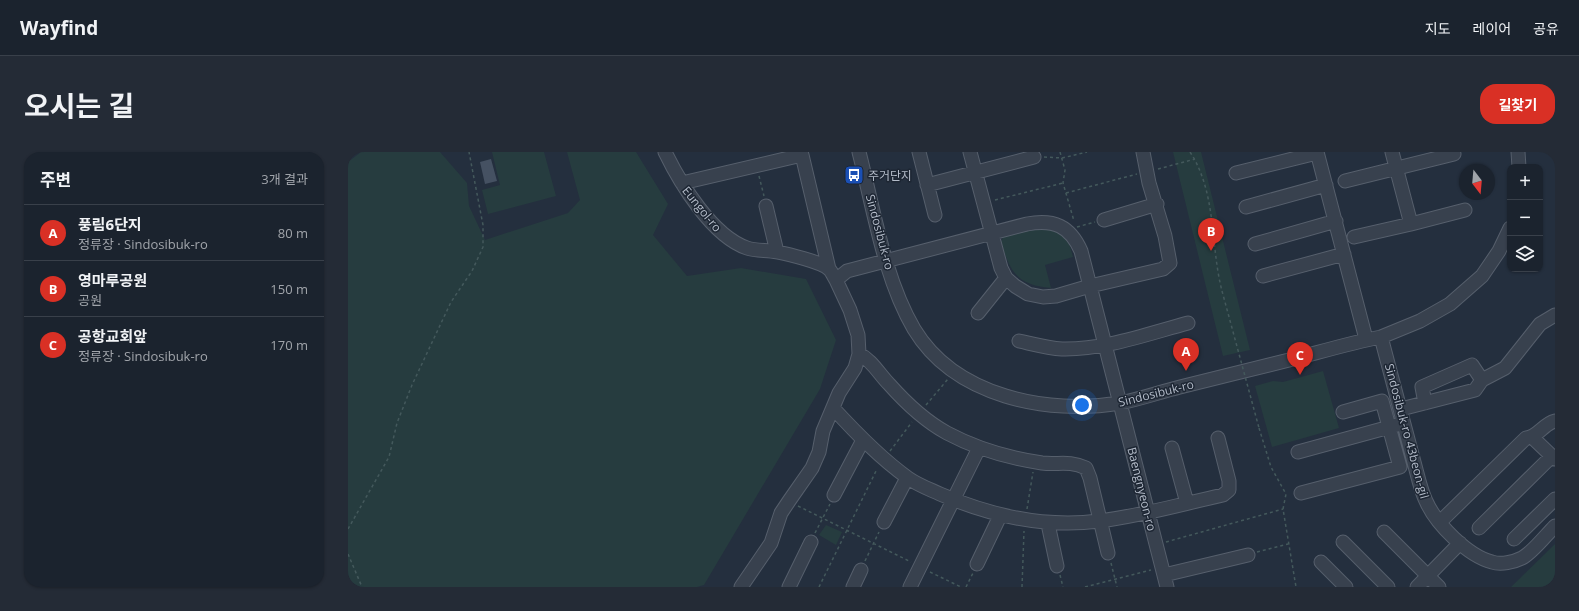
<!DOCTYPE html>
<html lang="ko">
<meta charset="utf-8">
<style>
body{margin:0;font-family:"Open Sans","Noto Sans KR",sans-serif;background:#242b36;color:#f1f3f6}
.controls{position:absolute;right:12px;top:12px;display:grid;overflow:hidden;border-radius:8px;box-shadow:0 1px 3px #0004}
.controls button{width:36px;height:36px;display:grid;place-items:center;padding:0;border:0;border-bottom:1px solid #39404a;background:#1b232e;color:#f1f3f6;font:20px sans-serif}
.compass{position:absolute;left:1111px;top:12px;width:36px;height:36px;border-radius:50%;background:#1b232e;box-shadow:0 1px 3px #0004;rotate:164deg}
.you{position:absolute;left:734px;top:253px;width:14px;height:14px;margin:-10px;border:3px solid #fff;border-radius:50%;background:#1a73e8;box-shadow:0 0 0 6px #1a73e833}
.badge{display:grid;place-items:center;width:26px;height:26px;border-radius:50%;background:#d93025;color:#fff;font-size:13px;font-weight:700}
.pin{position:absolute;translate:-50% -33px;filter:drop-shadow(0 1px 2px #0008)}
.pin::after{content:'';position:absolute;top:21px;width:14px;height:12px;background:inherit;clip-path:polygon(0 0,100% 0,50% 100%)}
.list{margin:0;padding:0;list-style:none}
h2{display:flex;justify-content:space-between;align-items:center;height:52px;margin:0;padding:0 16px;font-size:17px}
h2 small{font-size:13px;font-weight:400;color:#a0a4aa}
.list li{display:grid;grid-template-columns:26px 1fr auto;gap:12px;align-items:center;box-sizing:border-box;height:56px;padding:0 16px;border-top:1px solid #39404a}
.list b{display:block;font-size:15px;white-space:nowrap}
.list p{margin:0;font-size:13px;white-space:nowrap;color:#a0a4aa}
.list em{font-size:13px;font-style:normal;color:#a0a4aa}
.icon{flex:none;width:22px;height:22px;fill:none;stroke:currentColor;stroke-width:2;stroke-linecap:round;stroke-linejoin:round}
.map{position:relative;flex:none;width:1207px;height:435px;overflow:hidden;border-radius:16px}
header{display:flex;align-items:center;gap:24px;box-sizing:border-box;height:56px;padding:0 20px;background:#1b232e;border-bottom:1px solid #39404a}
header strong{font-size:19px}
nav{display:flex;gap:22px;margin-inline-start:auto;font-size:14px}
.intro{display:flex;align-items:center;justify-content:space-between;box-sizing:border-box;height:96px;padding:0 24px}
h1{margin:0;font-size:28px}
.button{padding:10px 18px;border-radius:16px;background:#d93025;color:#fff;font-size:14px;font-weight:700}
main{display:flex;gap:24px;padding:0 24px}
aside{flex:1;background:#1b232e;border-radius:16px;box-shadow:0 1px 3px #0004}
.map>svg:first-child{display:block}
.green{fill:#263c3f}
.building{fill:#455162}
.lines{fill:none;stroke-linecap:round;stroke-linejoin:round}
.minor-casing{stroke:#565f6c;stroke-width:15}
.path{stroke:#44595c;stroke-width:1.5;stroke-dasharray:3 3;stroke-linecap:butt}
.minor{stroke:#38414e;stroke-width:13}
.path-bridge{stroke:#44595c;stroke-width:1.5;stroke-dasharray:3 3;stroke-linecap:butt}
.labels{text-anchor:middle;dominant-baseline:central;stroke-width:3;stroke-linejoin:round;paint-order:stroke}
.poi-label{font-size:12px;fill:#b4bcc9;stroke:#1d2633;text-anchor:start}
.street-label{font-size:12px;fill:#b4bcc9;stroke:#1d2633}
</style>
<header>
<strong>Wayfind</strong>
<nav><a>지도</a><a>레이어</a><a>공유</a></nav>
</header>
<div class="intro"><h1>오시는 길</h1><a class="button">길찾기</a></div>
<main>
<aside>
<h2>주변<small>3개 결과</small></h2>
<ul class="list">
<li><span class="badge">A</span><div><b>풍림6단지</b><p>정류장 · Sindosibuk-ro</p></div><em>80 m</em></li>
<li><span class="badge">B</span><div><b>영마루공원</b><p>공원</p></div><em>150 m</em></li>
<li><span class="badge">C</span><div><b>공항교회앞</b><p>정류장 · Sindosibuk-ro</p></div><em>170 m</em></li>
</ul>
</aside>
<div class="map">
<svg width="1207" height="435" viewBox="0 0 1207 435">
<rect width="100%" height="100%" fill="#242f3e"/>
<path class="green" d="M13 0H92L119 31 121 54 137 88 220 61 232 48 219 0H288L320 52 305 83 339 124 393 116 458 127 488 188 472 237 356 433 349 435H0V10Z
M144 0H196L208 44 140 62 134 38 152 33Z
M825 0H853L902 198 875 204Z
M682 77C710 77 718 76 725 105L697 113 703 136C669 133 662 120 653 90L656 83Z
M975 219 991 276 924 295 907 234 925 229 935 230Z
M478 373 494 380 488 393 471 383Z
M1207 392V435H1163Z"/>
<path class="building" d="M143 7 149 29 137 32 132 10Z"/>
<g class="lines">
<defs>
<path id="minor" d="M317 0C332 31 364 84 399 96 408 99 419 98 429 100 440 102 473 110 481 117 484 120 486 125 488 128L499 119 679 72C706 67 722 74 733 99L819 435
M511 0C526 58 536 126 566 177 607 245 700 263 772 251 792 247 812 240 832 235 872 225 913 215 953 205 979 198 1006 190 1033 185L1072 169 1102 152 1134 124 1151 99 1162 76
M571 0 587 63
M622 0 653 116 658 126 667 134 680 142 695 145 708 144 742 134 815 117 822 111 817 84 801 31 795 0
M969 0 1018 187
M1170 0 1171 15
M888 21 969 1
M997 29 1106 2
M334 31 454 3 481 117
M579 33 686 5
M418 54 429 100
M898 55 978 33
M756 68 809 52
M1063 72 1117 58
M1006 85 1063 72 1044 0
M907 92 988 69
M915 124 996 102
M630 161 658 126
M1033 185 1071 329C1073 336 1075 343 1078 349 1088 372 1120 404 1144 410 1153 413 1166 410 1174 406 1184 401 1198 383 1207 374
M671 189C685 192 700 196 714 197 755 198 799 182 840 171
M511 202C524 208 531 222 541 232 557 250 577 269 599 281 629 297 660 306 694 311 711 313 720 308 738 316L742 326 760 401
M1077 251 1074 235 1124 213 1134 228
M485 256C508 281 532 306 560 326 570 333 581 337 592 342 643 364 696 376 751 369 793 364 834 352 875 343L881 338V329L870 286
M1053 257 1127 238 1134 228 1157 216 1192 172 1207 163
M1185 286 1207 307
M824 296 839 351
M950 300 1049 273
M953 341 1052 315 1034 249 995 260
M486 343 515 288
M536 370 559 326
M1092 370 1178 286C1190 285 1195 272 1207 269
M700 372 709 414
M1131 376 1204 304
M1036 380 1091 435
M1166 387 1207 347
M995 390 1040 435
M973 410 998 435
M629 412 652 364
M816 423 900 403
M393 435 423 391 433 361 441 349 464 316 471 300 475 279 491 241 507 216 511 202 510 183 502 158 488 128
M441 435 463 390
M505 435 513 418
M562 435 631 296
M1069 435 1112 391"/>
</defs>
<use href="#minor" class="minor-casing"/>
<path class="path" d="M712 0 717 18 715 31 726 69
M842 0C869 41 862 93 874 139
M696 5 714 6 739 0
M810 17 847 7
M411 24 416 44
M718 41 789 22
M647 48 715 31
M729 75 747 70
M578 253 600 227
M911 276 923 315 938 342 935 357 948 435
M542 299 564 270
M450 354 563 410
M679 357 685 320
M0 377 41 305 49 271 64 233 103 150 124 119 135 95V73L121 0
M467 381 482 352
M818 390 935 357
M909 400 940 392
M0 402 14 435
M517 409 531 380
M763 411 769 435
M582 420 613 435
M712 423 715 435
M471 435 529 317
M618 435 625 421
M674 435 676 379
M737 435 803 418"/>
<use href="#minor" class="minor"/>
<path class="path-bridge" d="M874 139 911 276"/>
</g>
<defs>
<symbol id="bus-square" viewBox="-11 -11 22 22"><rect x="-9" y="-9" width="18" height="18" rx="4" fill="#1a4fb4" stroke="#1d2633"/><path d="M-5-6H5V4H4V6H2V4H-2V6H-4V4H-5ZM-3.5-4V0h7V-4ZM-3.5 1.2v1.5H-2V1.2ZM2 1.2v1.5H3.5V1.2Z" fill="#fff"/></symbol>
</defs>
<g fill-rule="evenodd">
<use href="#bus-square" x="495" y="12" width="22" height="22"/>
</g>
<g class="labels">
<g class="poi-label">
<text x="520" y="23">주거단지</text>
</g>
<g class="street-label">
<text transform="translate(354 57) rotate(51)">Eungol-ro</text>
<text transform="translate(532 80) rotate(75)">Sindosibuk-ro</text>
<text transform="translate(808 241) rotate(-14)">Sindosibuk-ro</text>
<text transform="translate(1059 279) rotate(75)">Sindosibuk-ro 43beon-gil</text>
<text transform="translate(794 337) rotate(76)">Baengnyeon-ro</text>
</g>
</g>
</svg>
<div class="controls">
<button>+</button>
<button>−</button>
<button><svg class="icon" aria-label="layers" viewBox="0 0 24 24"><path d="M12 4l9 5-9 5-9-5zM3 14l9 5 9-5"/></svg></button>
</div>
<svg class="compass" viewBox="-18 -18 36 36"><path d="M0-13l5 13h-10z" fill="#e53935"/><path d="M0 13l5-13h-10z" fill="#a0a4aa"/></svg>
<div class="you"></div>
<div class="pin badge" style="left:838px;top:219px">A</div>
<div class="pin badge" style="left:863px;top:99px">B</div>
<div class="pin badge" style="left:952px;top:223px">C</div>
</div>
</main>
